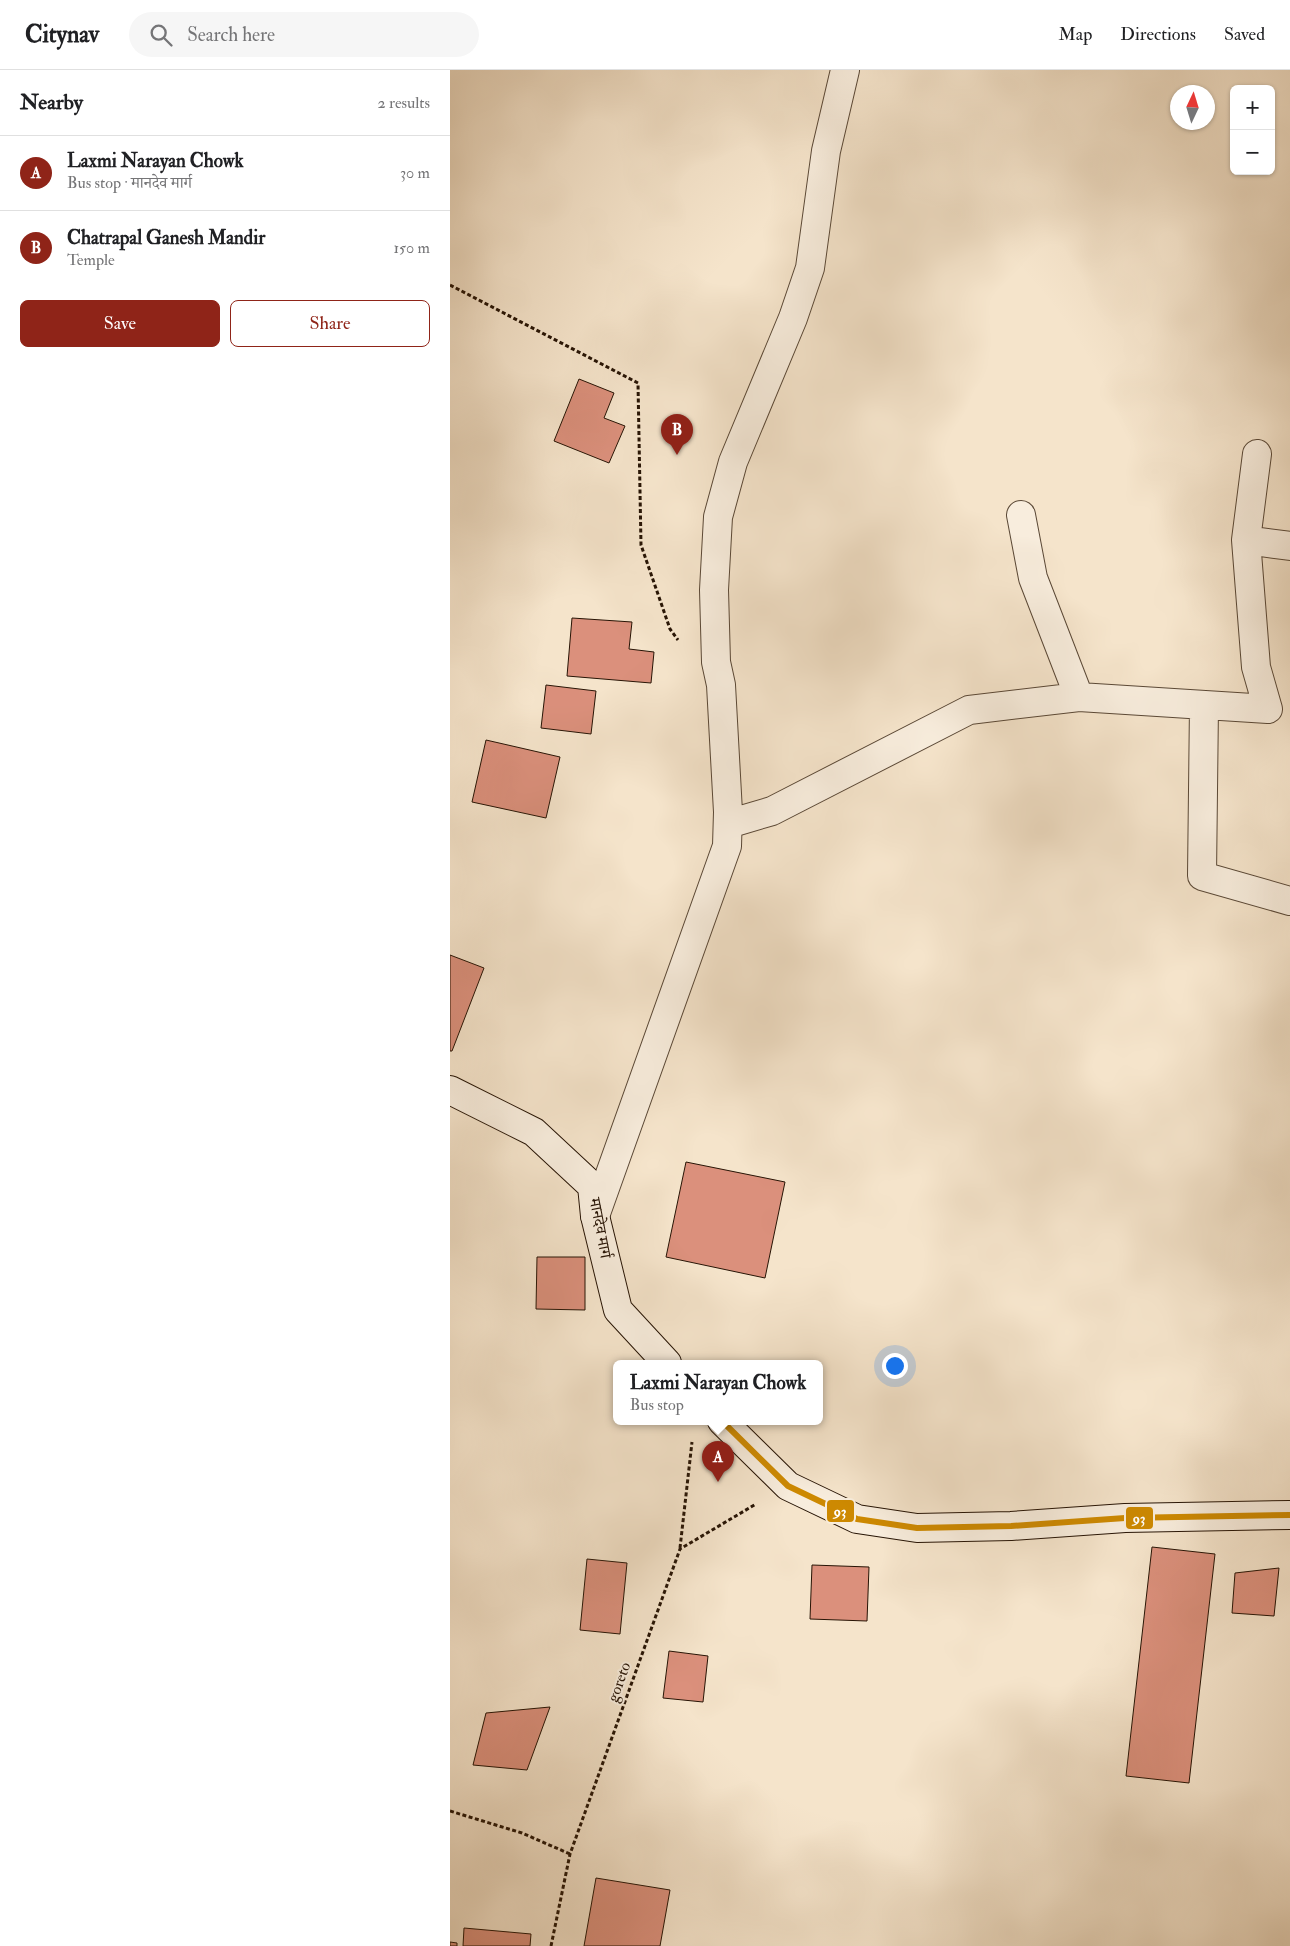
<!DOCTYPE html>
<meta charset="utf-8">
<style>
body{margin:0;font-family:"IM FELL Double Pica","Noto Serif Devanagari",serif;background:#f6f6f6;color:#202124}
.controls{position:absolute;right:15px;top:15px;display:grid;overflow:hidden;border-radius:8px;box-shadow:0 1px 4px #0004}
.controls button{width:45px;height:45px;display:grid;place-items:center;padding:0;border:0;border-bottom:1px solid #e0e0e0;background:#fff;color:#202124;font:25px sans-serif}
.compass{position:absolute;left:720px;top:15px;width:45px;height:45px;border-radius:50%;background:#fff;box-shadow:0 1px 4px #0004;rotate:4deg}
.you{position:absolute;left:444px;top:1295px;width:18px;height:18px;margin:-12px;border:4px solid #fff;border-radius:50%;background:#1a73e8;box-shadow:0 0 0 8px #1a73e833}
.badge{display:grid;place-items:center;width:32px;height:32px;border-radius:50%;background:#8f2418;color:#fff;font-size:16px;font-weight:700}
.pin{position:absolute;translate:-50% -41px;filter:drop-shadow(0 1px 2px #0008)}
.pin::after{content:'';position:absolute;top:26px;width:18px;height:15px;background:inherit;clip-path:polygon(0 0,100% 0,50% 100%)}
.popup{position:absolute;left:163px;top:1290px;width:210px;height:65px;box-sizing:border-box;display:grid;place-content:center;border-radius:8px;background:#fff;filter:drop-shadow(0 1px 4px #0005);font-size:16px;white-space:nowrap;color:#757577}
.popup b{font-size:19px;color:#202124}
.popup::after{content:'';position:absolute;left:50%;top:100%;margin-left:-10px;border:10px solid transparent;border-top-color:#fff}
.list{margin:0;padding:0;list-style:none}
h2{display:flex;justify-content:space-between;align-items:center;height:65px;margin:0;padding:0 20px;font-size:21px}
h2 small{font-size:16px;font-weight:400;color:#757577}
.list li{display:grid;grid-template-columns:32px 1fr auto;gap:15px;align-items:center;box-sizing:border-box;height:75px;padding:0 20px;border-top:1px solid #e0e0e0}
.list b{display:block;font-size:19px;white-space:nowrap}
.list p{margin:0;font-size:16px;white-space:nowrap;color:#757577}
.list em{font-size:16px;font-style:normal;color:#757577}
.actions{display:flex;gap:10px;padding:15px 20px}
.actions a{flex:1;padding:11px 0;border:1px solid #8f2418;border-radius:8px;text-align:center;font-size:18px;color:#8f2418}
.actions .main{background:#8f2418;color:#fff}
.icon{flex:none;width:28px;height:28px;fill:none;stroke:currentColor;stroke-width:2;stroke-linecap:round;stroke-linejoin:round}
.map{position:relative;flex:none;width:840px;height:1876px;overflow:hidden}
header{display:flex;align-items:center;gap:30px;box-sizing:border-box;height:70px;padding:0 25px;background:#fff;border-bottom:1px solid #e0e0e0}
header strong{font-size:24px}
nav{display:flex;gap:28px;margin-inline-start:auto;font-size:18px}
.search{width:350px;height:45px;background:#f6f6f6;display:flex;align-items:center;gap:12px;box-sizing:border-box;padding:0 18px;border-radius:28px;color:#757577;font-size:19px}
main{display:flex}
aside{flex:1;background:#fff}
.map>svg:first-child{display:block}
.building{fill:#db907c;stroke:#271405}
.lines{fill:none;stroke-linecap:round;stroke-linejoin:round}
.minor-casing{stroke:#5a4836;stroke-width:30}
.secondary-casing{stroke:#271405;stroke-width:30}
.path{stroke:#271405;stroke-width:3;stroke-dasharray:4 2.5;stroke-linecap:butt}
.minor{stroke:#f8eddd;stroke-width:28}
.secondary{stroke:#f8eddd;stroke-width:28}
.bus-1-casing{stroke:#f8eddd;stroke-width:10}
.bus-1{stroke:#cd8901;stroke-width:6}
.labels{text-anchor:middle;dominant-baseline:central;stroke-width:4;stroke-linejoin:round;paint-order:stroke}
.street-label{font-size:16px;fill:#271405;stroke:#f8eddd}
.line-badge{stroke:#f8eddd;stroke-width:2}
.badge-label{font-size:14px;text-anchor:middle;font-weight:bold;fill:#fff}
</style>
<header>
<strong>Citynav</strong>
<div class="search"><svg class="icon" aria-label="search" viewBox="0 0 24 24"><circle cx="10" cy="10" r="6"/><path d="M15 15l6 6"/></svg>Search here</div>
<nav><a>Map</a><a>Directions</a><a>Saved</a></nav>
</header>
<main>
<aside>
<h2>Nearby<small>2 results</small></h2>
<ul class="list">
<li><span class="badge">A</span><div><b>Laxmi Narayan Chowk</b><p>Bus stop · मानदेव मार्ग</p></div><em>30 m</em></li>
<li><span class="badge">B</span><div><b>Chatrapal Ganesh Mandir</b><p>Temple</p></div><em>150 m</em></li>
</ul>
<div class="actions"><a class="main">Save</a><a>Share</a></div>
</aside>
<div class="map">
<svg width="840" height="1876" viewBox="0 0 840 1876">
<rect width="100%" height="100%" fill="#f5e4cb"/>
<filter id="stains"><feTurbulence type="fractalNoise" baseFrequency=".004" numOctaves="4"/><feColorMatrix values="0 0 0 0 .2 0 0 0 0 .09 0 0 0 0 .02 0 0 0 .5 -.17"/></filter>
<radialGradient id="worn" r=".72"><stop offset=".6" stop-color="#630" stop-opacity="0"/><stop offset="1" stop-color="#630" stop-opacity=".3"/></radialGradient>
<path class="building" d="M129 309 164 323 154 348 175 356 159 393 104 371Z
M122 548 182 552 179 579 204 582 201 613 117 606Z
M96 615 146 621 141 664 91 658Z
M36 670 110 687 96 748 22 732Z
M0 885 34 898 2 981H0Z
M236 1092 335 1112 315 1208 216 1187Z
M87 1187H135V1240L86 1239Z
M702 1477 765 1484 739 1713 676 1706Z
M137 1489 177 1493 170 1564 130 1560Z
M362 1495 419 1497 417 1551 360 1549Z
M829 1498 824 1546 782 1543 785 1503Z
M219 1581 258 1586 253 1632 213 1628Z
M100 1637 77 1700 23 1695 36 1643Z
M146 1808 220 1820 210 1876H134Z
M14 1858 81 1864 80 1876H13Z
M0 1872 7 1873V1876H0Z"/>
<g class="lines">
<defs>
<path id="minor" d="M571 445 583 508 629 627
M796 470 840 476
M754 635 752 806 840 831
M278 754 322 741 519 640 629 627 818 639 806 597 796 470 807 384
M145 1146 277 776 278 742 271 615 266 592 264 520 268 447 283 392 343 248 360 198 376 81 395 0"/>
<path id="secondary" d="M0 1020 84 1062 142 1116 145 1146 168 1240 217 1293
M272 1351 338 1416 407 1449 467 1458 561 1456 675 1448 840 1445"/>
</defs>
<use href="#minor" class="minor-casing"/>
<use href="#secondary" class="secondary-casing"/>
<path class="path" d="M0 215 188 313 191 475 220 559 228 570
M230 1478 242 1372
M0 1741 72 1763 120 1784
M101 1876 120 1784 230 1479 306 1434"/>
<use href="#minor" class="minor"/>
<use href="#secondary" class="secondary"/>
<defs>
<path id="bus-1" d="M272 1351 338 1416 407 1449 467 1458 561 1456 675 1448 840 1445"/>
</defs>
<use href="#bus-1" class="bus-1-casing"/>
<use href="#bus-1" class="bus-1"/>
</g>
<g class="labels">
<g class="street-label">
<text transform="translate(150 1158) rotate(79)">मानदेव मार्ग</text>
<text transform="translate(169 1612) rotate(-70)">goreto</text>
</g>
</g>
<g class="line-badge">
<rect x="376" y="1429" width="29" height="24" rx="5" fill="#cd8901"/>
<rect x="675" y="1436" width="29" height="24" rx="5" fill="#cd8901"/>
</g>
<g class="badge-label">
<text x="390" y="1446">93</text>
<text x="689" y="1453">93</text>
</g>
<rect width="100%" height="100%" filter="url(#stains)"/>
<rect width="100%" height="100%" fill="url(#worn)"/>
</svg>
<div class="controls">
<button>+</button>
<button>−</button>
</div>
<svg class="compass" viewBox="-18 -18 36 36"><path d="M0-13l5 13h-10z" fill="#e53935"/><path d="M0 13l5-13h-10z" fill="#757577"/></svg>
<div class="you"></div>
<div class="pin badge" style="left:268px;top:1412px">A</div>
<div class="popup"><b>Laxmi Narayan Chowk</b>Bus stop</div>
<div class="pin badge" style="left:227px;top:385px">B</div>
</div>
</main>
